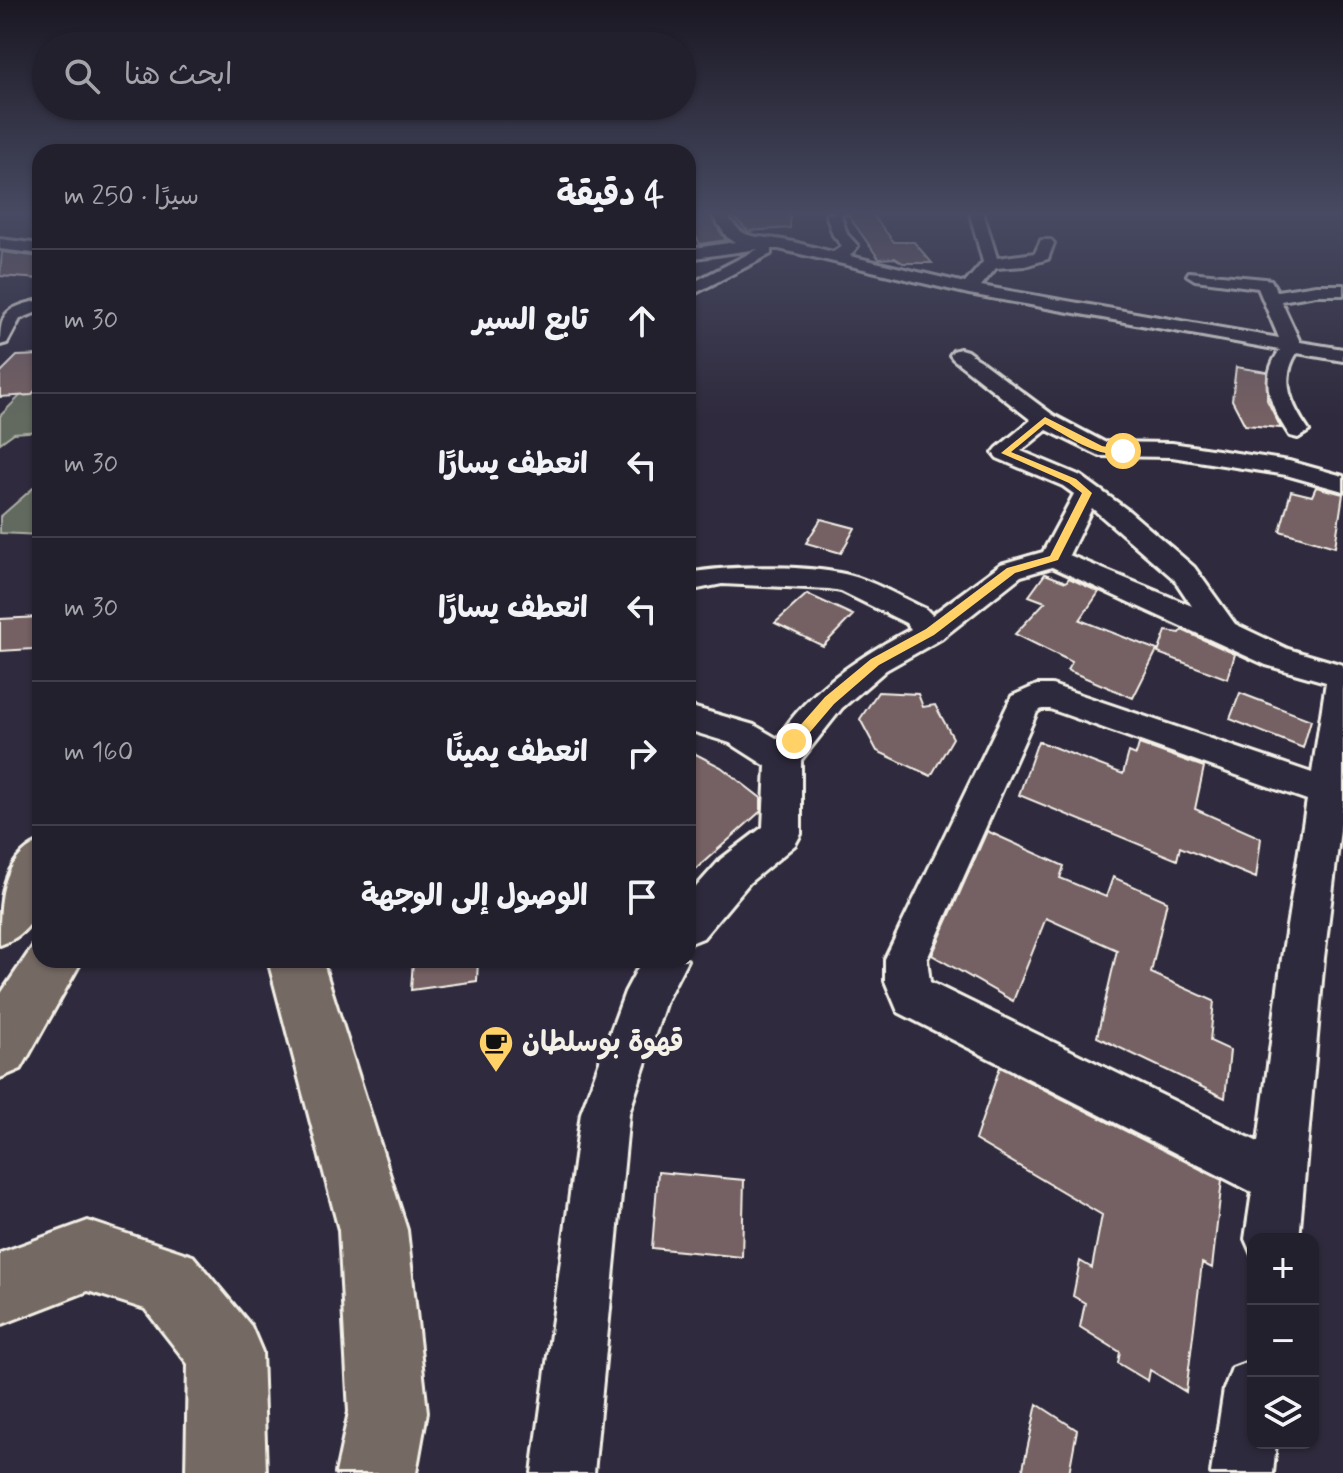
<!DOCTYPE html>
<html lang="ar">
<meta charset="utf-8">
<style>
body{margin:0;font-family:Mynerve,"Playpen Sans Arabic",sans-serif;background:#2b2836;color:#f1f3f6;direction:rtl}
.controls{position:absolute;right:24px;bottom:24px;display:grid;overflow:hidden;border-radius:16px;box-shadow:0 2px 6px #0004}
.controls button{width:72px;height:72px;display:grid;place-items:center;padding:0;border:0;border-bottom:2px solid #403e4a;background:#23202e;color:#f1f3f6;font:40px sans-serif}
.stop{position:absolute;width:24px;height:24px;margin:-18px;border:6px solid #ffd166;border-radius:50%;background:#fff}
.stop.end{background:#ffd166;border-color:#fff;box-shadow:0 2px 8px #0008}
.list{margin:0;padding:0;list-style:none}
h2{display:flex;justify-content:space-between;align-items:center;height:104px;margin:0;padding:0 32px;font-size:34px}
h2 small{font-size:26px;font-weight:400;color:#a3a3aa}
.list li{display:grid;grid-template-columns:52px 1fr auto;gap:24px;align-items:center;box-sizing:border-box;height:144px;padding:0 32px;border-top:2px solid #403e4a}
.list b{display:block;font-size:30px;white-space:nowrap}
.list em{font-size:26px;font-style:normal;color:#a3a3aa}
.icon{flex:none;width:44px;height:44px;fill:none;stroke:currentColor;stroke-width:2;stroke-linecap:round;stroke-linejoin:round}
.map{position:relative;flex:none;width:1343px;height:1473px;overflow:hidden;direction:ltr}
.search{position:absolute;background:#23202e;box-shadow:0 2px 6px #0004;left:32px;top:32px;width:664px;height:88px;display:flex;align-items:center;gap:20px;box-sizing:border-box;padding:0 28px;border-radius:44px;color:#a3a3aa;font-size:30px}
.panel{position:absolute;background:#23202e;box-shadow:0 2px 6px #0004;left:32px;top:144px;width:664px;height:824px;border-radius:24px;direction:rtl}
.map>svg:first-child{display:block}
.green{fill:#626b5f;stroke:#abaea4;stroke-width:2}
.building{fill:#756063;stroke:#f4f1e8;stroke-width:2}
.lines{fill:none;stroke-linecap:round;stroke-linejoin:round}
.minor-casing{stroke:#f4f1e8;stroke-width:6}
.highway-casing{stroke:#f4f1e8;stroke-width:6}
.minor{fill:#2f2a3d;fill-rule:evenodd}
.highway{fill:#756964;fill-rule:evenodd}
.route{fill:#ffd166}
.labels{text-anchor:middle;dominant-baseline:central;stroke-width:8;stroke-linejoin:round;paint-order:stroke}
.near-poi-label{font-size:28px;font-weight:bold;fill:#f4f1e8;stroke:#2f2a3d;text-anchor:start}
</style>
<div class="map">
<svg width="1343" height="1473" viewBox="0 0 1343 1473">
<rect width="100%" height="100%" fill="#2f2a3d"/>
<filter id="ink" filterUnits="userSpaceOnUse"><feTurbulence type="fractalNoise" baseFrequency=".0125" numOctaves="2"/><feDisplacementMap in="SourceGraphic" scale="16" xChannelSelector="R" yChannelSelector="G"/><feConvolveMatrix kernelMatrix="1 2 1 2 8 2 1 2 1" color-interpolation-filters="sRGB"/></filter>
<g filter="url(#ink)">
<path class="green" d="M40 376V431L14 433 0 443V416Z
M40 482V535L0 533V517Z"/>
<path class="building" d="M688 212H707L726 240 700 244 688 221Z
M728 212H790V228L748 231Z
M850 213H871L894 242H914L932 263H903L895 258 879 259 848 215Z
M2 252 40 257V279L0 276Z
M40 355V386L31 395 0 397V373L17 356Z
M1236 367 1267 372V400L1281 428 1245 425 1232 400Z
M1316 487 1343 494 1335 547 1280 531 1291 491 1312 496Z
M821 519 855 528 841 553 806 543Z
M1045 574 1066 582 1069 578 1099 592 1080 620 1157 650 1133 698 1067 670 1072 662 1015 634 1045 602 1029 596Z
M807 594 853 615 823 646 775 623Z
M40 617V639L33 649 0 651V619Z
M1182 630 1235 654 1228 679 1158 653 1166 631 1180 633Z
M878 692 918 694 923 707 935 705 953 738 931 776 877 751 860 719Z
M1240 693 1311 720 1303 748 1230 719Z
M1038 741 1123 774 1129 752 1136 755 1139 744 1204 767 1195 809 1261 838 1256 878 1180 847 1177 860 1019 795Z
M688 750 721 767 761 798V811L688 876Z
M987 831 1064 866 1060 878 1106 897 1113 877 1167 901 1151 973 1214 1001 1210 1041 1230 1050 1225 1098 1097 1037 1117 950 1046 918 1013 1001 932 955Z
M413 960H478L477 981 411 990Z
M1000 1067 1222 1180 1212 1268 1202 1263 1186 1392 1150 1370 1148 1381 1118 1363 1120 1352 1080 1327 1085 1303 1073 1296 1080 1261 1092 1268 1102 1215 975 1140Z
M658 1172 744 1180 742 1257 652 1248Z
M1037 1404 1077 1430 1069 1473H1022Z"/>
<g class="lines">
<defs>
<path id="minor" d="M710 212H724C746 243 750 234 783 240 800 243 816 248 833 252L842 246 833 235 826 214 848 212 841 216 847 234 858 246 850 256 965 283 983 262 970 214 983 212 997 258 1035 253 1041 240H1051L1054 243 1048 259 1025 266 996 268 981 286 1279 338 1258 288 1195 280 1187 275 1189 272 1265 279 1271 280 1277 291 1316 285H1343V295H1316L1281 301 1300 342 1343 349V361L1297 353C1279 381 1292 406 1309 431L1298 438 1290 436C1271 408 1258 380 1280 350L969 294 779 249H771V254L688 297V285L758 249 688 259V249L735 242 727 237Z
M0 239 40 244V254L0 249Z
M40 300V311L20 319 7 343 0 345C0 310 8 308 40 300Z
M960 349 967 351 1053 415 1104 442 1172 443 1289 461 1343 476V491L1286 475 1172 457 1100 456 1047 430 1021 451 1081 476 1129 511 1194 567 1235 624 1288 649 1343 665V806L1324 958 1299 1239H1253V1257L1245 1239 1252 1192 898 1012 885 981V959L1012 696 1037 685H1052L1312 773 1326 682 1266 665 1052 567 1021 576 941 639 886 670 842 708 801 760V834L795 845 749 883 703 938 688 944V896L721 859 763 827 766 766 730 743 688 730V706L754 725 778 739C805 691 864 654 911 629L906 623 841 591 829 589 722 584 688 591V573C729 565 820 564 859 578 882 586 904 599 926 609L932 615 1001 564 1043 552 1074 494 1063 486 997 458 993 453 997 448 1031 420 953 359 950 355 953 351ZM1092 508 1174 579 1192 606 1069 555ZM1042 709H1050L1307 800 1282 958 1258 1142 930 982 927 959 1037 712Z
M642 960H687L666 1001 629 1113 594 1473H532L581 1113 625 992Z
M1253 1360V1443H1276L1273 1473H1211L1224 1389 1232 1368Z"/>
<path id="highway" d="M40 842C40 886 49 927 0 945 0 902 0 860 40 842Z
M40 940V960H82L21 1069 0 1078V995L36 942Z
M268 960H322L407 1230 427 1412 416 1473H336L349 1412 339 1230Z
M88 1221 193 1256 251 1326 262 1352 266 1473H186L188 1364 145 1309 88 1291 0 1325V1253Z"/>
</defs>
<use href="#minor" class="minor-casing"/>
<use href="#highway" class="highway-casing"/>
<use href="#minor" class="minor"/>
<use href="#highway" class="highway"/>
</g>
</g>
<linearGradient id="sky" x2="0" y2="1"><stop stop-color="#1a1722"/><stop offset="0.51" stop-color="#474a62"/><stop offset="1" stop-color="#474a62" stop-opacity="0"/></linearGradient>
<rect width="1343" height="418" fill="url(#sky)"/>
<path class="route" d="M1045 417 1102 446 1128 451C1103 463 1067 435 1045 424L1011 452 1076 479 1092 493 1058 560 1015 573 934 635 879 665 834 704 799 745H790V737L825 697 871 659 926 629 1007 568 1050 556 1082 493 1069 483 1001 453Z"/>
<defs>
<symbol id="cafe-pin" viewBox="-11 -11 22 30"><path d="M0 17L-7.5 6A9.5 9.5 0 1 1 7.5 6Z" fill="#ffd166" stroke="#2f2a3d"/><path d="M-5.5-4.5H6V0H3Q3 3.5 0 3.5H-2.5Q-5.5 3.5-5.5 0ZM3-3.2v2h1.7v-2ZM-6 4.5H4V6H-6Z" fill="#111"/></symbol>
</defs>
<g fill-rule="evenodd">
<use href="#cafe-pin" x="476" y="1023" width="40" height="54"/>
</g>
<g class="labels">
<g class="near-poi-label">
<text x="522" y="1043">قهوة بوسلطان</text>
</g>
</g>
</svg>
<div class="controls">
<button>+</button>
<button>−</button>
<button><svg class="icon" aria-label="layers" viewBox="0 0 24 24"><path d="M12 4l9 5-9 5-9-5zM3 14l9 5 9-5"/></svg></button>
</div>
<div class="stop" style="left:1123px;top:451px"></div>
<div class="stop end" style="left:794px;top:741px"></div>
<div class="search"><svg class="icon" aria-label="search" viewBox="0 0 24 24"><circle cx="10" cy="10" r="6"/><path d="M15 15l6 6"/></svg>ابحث هنا</div>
<section class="panel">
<h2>4 دقيقة<small>سيرًا · 250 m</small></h2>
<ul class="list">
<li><svg class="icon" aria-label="ahead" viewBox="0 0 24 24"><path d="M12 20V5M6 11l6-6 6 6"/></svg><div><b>تابع السير</b></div><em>30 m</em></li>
<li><svg class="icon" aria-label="left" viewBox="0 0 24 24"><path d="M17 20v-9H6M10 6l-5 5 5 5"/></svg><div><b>انعطف يسارًا</b></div><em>30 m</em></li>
<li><svg class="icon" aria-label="left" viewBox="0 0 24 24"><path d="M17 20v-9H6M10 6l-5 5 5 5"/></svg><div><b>انعطف يسارًا</b></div><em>30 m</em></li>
<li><svg class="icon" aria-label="right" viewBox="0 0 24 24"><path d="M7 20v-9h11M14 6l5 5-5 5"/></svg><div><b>انعطف يمينًا</b></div><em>160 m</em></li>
<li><svg class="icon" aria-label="arrive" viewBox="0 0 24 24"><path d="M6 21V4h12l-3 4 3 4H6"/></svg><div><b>الوصول إلى الوجهة</b></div></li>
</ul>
</section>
</div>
